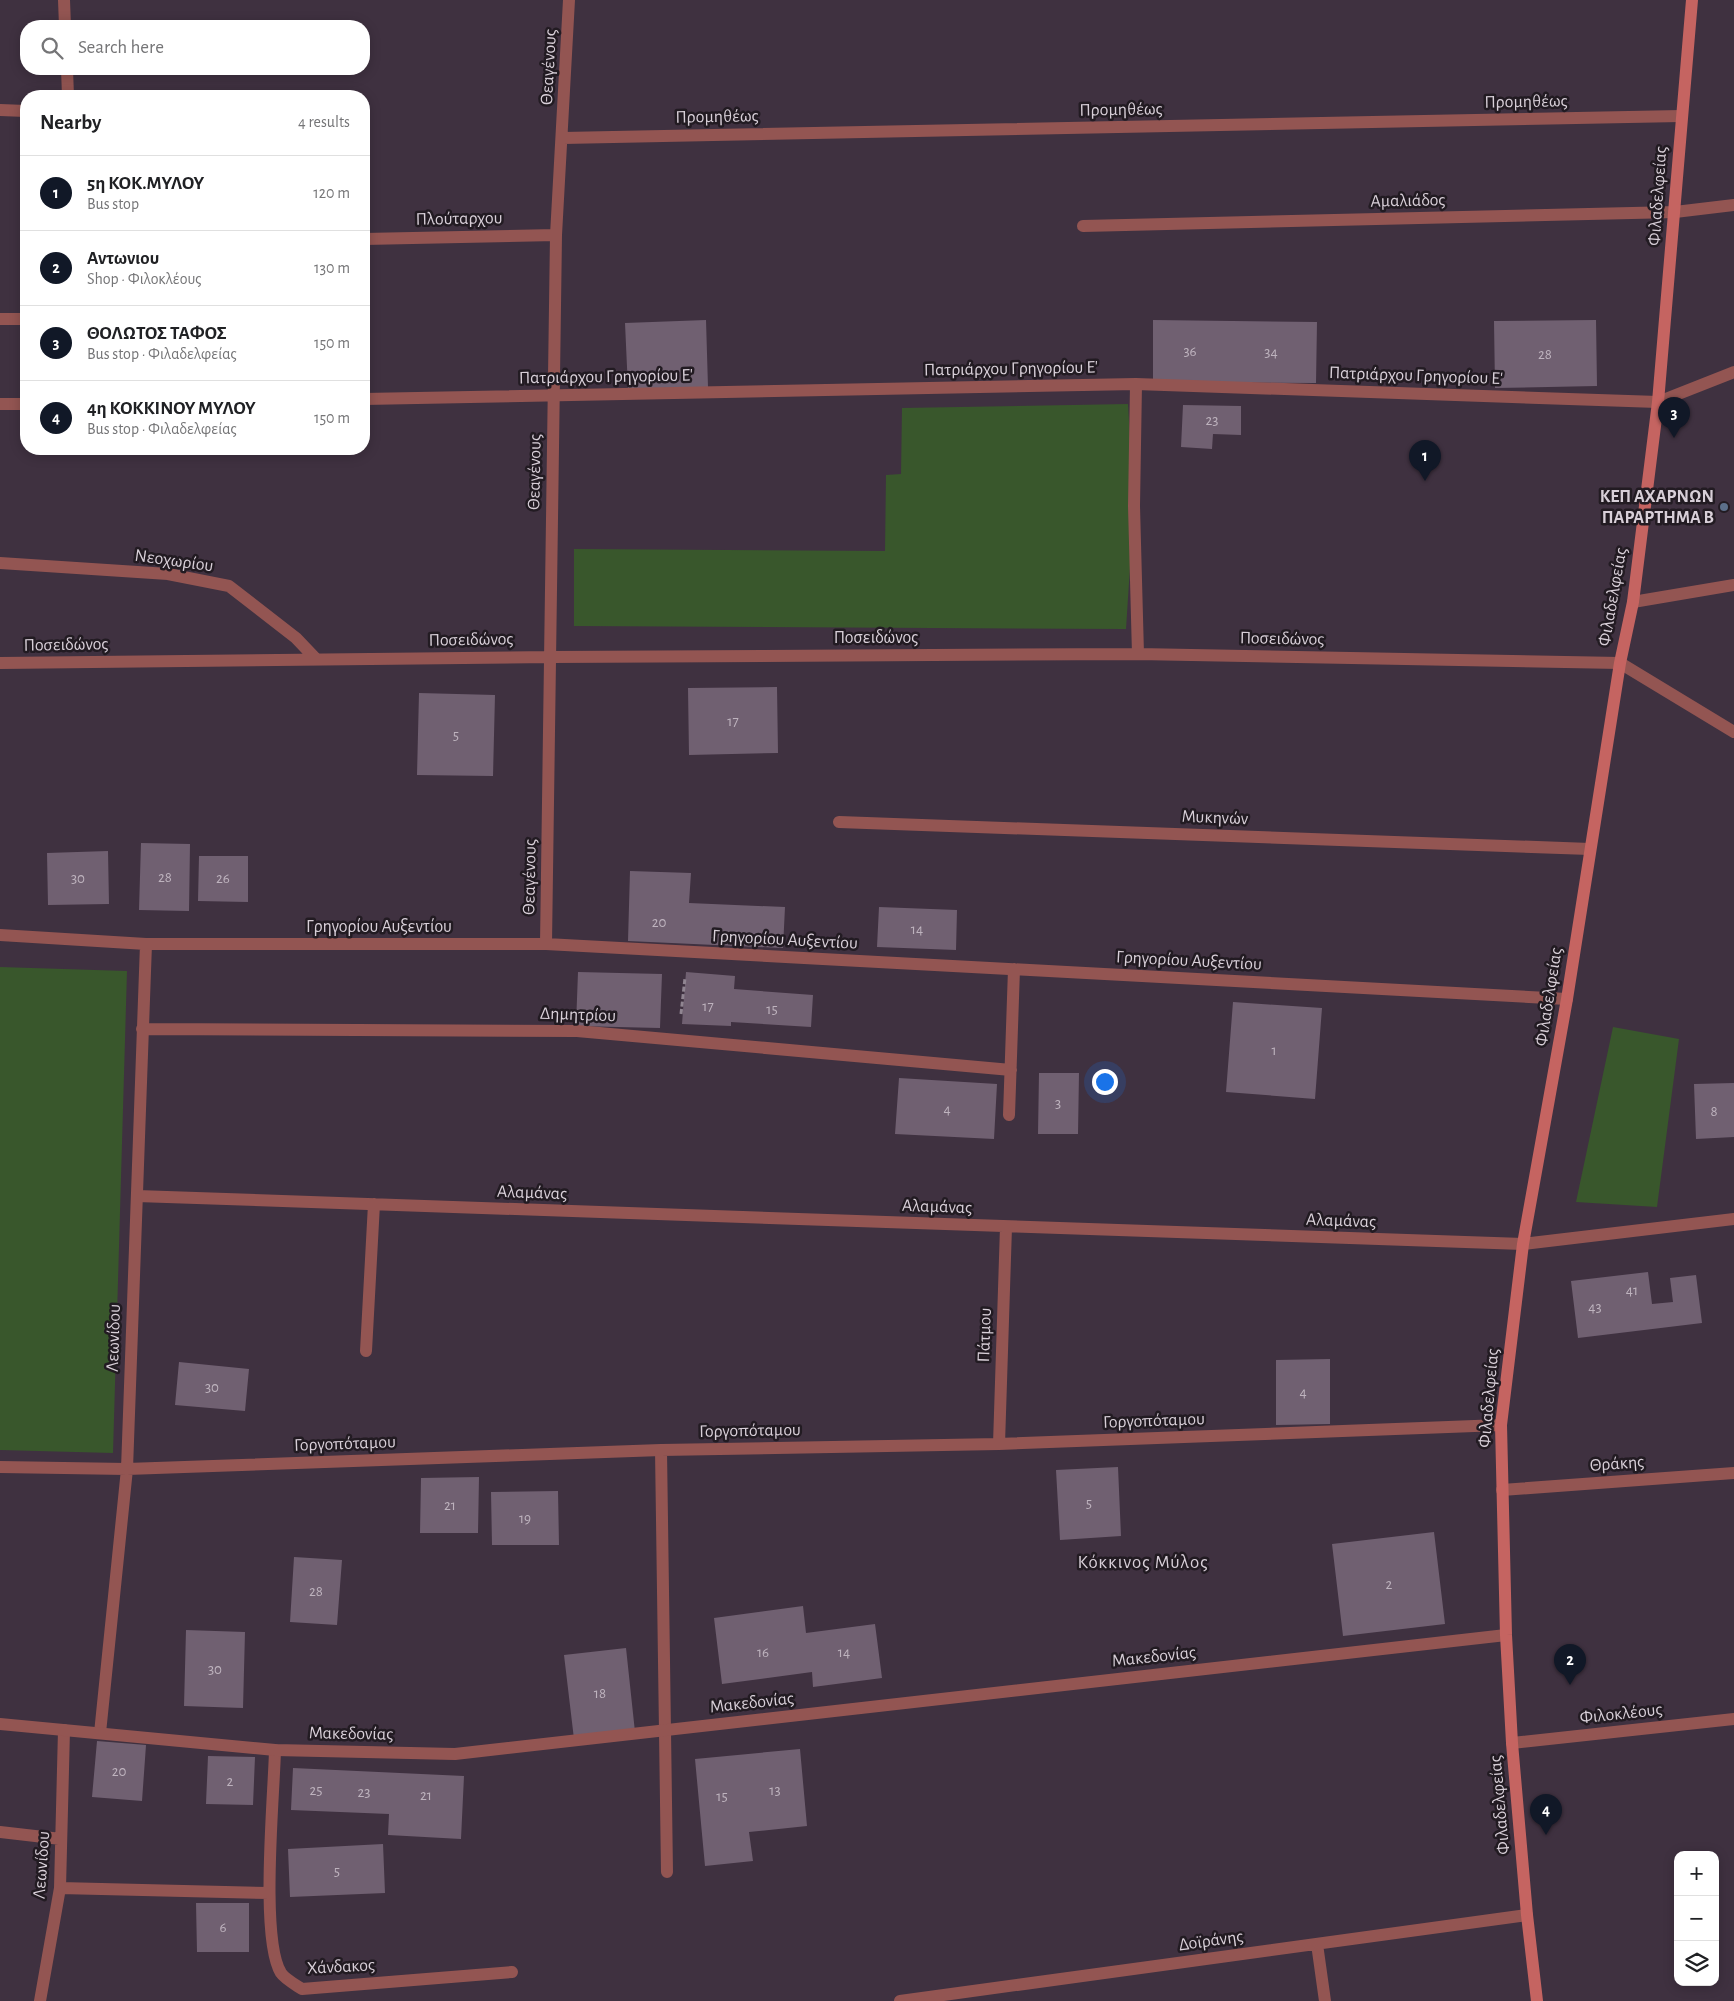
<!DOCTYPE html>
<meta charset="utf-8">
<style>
body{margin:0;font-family:"Alegreya Sans",sans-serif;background:#f2f2f2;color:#202124}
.controls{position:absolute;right:15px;bottom:15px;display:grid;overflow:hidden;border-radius:10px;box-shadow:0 2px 12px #0003}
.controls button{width:45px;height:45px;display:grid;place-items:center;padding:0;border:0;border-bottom:1px solid #e0e0e0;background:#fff;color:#202124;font:25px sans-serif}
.you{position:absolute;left:1104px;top:1081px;width:18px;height:18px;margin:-12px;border:4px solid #fff;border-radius:50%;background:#1a73e8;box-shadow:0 0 0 8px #1a73e833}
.badge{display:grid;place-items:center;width:32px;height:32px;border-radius:50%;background:#111827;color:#fff;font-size:16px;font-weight:700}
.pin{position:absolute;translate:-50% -41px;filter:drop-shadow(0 1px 2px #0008)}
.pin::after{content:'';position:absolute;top:26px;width:18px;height:15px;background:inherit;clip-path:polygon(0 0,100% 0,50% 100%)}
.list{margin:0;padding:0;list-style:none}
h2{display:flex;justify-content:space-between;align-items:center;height:65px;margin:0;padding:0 20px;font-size:21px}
h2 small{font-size:16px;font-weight:400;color:#757577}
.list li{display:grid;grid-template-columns:32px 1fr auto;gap:15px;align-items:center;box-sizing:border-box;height:75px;padding:0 20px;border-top:1px solid #e0e0e0}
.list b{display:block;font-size:19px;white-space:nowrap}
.list p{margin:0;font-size:16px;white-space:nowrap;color:#757577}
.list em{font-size:16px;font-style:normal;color:#757577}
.icon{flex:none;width:28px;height:28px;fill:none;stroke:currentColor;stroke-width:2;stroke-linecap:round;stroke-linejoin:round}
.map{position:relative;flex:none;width:1734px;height:2001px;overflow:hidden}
.search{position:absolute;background:#fff;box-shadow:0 2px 12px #0003;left:20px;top:20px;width:350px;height:55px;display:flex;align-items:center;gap:12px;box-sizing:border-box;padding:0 18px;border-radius:20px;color:#757577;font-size:19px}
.panel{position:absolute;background:#fff;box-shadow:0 2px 12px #0003;left:20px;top:90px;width:350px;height:365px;border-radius:20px}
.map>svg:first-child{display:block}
.green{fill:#39572c}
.building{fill:#706071}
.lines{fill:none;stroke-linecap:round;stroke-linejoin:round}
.path{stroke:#908591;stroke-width:3;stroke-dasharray:5 2.5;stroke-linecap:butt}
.minor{stroke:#935552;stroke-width:12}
.tertiary{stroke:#935552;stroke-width:12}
.secondary{stroke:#c56461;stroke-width:12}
.service-dot{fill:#5c6f8a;stroke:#221b22;stroke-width:2}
.labels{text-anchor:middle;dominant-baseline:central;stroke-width:5;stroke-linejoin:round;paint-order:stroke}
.number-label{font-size:15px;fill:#beb3be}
.street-label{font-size:18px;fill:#d8cfd8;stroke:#221b22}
.poi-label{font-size:18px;font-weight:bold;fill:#d8cfd8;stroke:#221b22;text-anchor:end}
.neighbourhood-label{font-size:19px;letter-spacing:1px;fill:#d8cfd8;stroke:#221b22}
</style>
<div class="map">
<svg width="1734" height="2001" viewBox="0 0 1734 2001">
<rect width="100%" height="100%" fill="#3f3140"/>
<path class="green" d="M1128 404 1134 506 1126 629 574 626V549L885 551 886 475 901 474 902 408Z
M0 967 127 971 113 1453 0 1450Z
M1613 1027 1679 1039 1657 1207 1576 1202Z"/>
<path class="building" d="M706 320 708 387 628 389 625 323Z
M1153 320 1317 322 1316 383 1153 382Z
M1596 320 1597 386 1495 388 1494 321Z
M1183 405 1241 406V435L1213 434 1212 449 1181 447Z
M777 687 778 753 689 755 688 688Z
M419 693 495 695 493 776 417 775Z
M141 843 190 844 189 911 139 910Z
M108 851 109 904 48 905 47 853Z
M199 856H248V902L198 901Z
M630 871 691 873 689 903 785 907 783 948 628 941Z
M879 907 957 910 956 950 877 947Z
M578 972 662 974 660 1028 576 1026Z
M686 972 735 976 734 989 813 995 811 1027 731 1022V1026L682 1024Z
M1233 1002 1322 1008 1315 1099 1226 1092Z
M1039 1073H1079L1078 1134H1038Z
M899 1078 997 1084 994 1139 895 1134Z
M1734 1083V1137L1696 1139 1694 1084Z
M1648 1272 1652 1304 1673 1302 1670 1278 1696 1275 1702 1323 1578 1338 1571 1281Z
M1330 1359V1424L1276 1425V1360Z
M179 1362 249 1369 245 1411 175 1405Z
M1118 1467 1121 1536 1060 1540 1056 1470Z
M479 1477 478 1533H420L421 1478Z
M558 1491 559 1545H492L491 1492Z
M1434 1532 1445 1624 1343 1636 1332 1544Z
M294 1557 342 1560 337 1625 290 1622Z
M803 1606 806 1633 875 1624 882 1678 813 1687 812 1672 722 1684 714 1618Z
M186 1630 245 1632 243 1708 184 1706Z
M626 1648 635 1732 574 1739 564 1655Z
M97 1741 146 1745 142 1801 92 1797Z
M800 1749 807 1826 749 1832 753 1861 705 1866 695 1759Z
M208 1756 255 1757 253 1805 206 1804Z
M293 1768 464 1776 461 1839 388 1835 389 1814 291 1810Z
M383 1844 385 1893 290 1897 288 1849Z
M196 1903H249V1952H197Z"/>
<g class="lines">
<path class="path" d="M681 1014 685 978"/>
<path class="minor" d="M64 0 65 26
M67 69 68 96
M0 110 26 111
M563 138 1681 116
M1083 226 1675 212 1734 205
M364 239 556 235
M0 319H26
M1136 384 1134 506 1138 654
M364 399 1136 384 1658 402 1734 372
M0 404H26
M0 563 168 574 229 586 296 638 316 659
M1633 602 1734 585
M0 663 551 657 1138 654 1620 663 1734 732
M839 822 1590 849
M0 935 146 944H546L1567 999
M546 944 556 235 569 0
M142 1029 577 1031 1011 1070
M1009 1115 1014 969
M137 1196 1523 1244 1734 1219
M366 1351 374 1204
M999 1444 1006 1227
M661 1450 667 1872
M0 1467 127 1469 661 1450 999 1444 1501 1425
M1502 1490 1734 1473
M100 1733 127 1469 146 944
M1512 1743 1734 1719
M275 1750C274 1795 260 1939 281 1973 285 1979 296 1985 302 1989L512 1972
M0 1832 61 1839
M60 1888 269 1893
M1317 1944 1325 2001
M40 2001 60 1888 64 1730
M900 2001 1527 1915"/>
<path class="tertiary" d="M0 1724 275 1750 455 1754 1506 1635"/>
<path class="secondary" d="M1537 2001 1527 1915 1512 1743 1506 1635 1501 1425 1523 1244 1567 999 1620 663 1633 602 1658 402 1692 0"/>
</g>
<circle class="service-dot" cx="1724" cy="507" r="5"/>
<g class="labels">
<g class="number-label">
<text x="1190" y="351">36</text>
<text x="1271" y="352">34</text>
<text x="1545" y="354">28</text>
<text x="1212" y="420">23</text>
<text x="733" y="721">17</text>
<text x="456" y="735">5</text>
<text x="165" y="877">28</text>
<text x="78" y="878">30</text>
<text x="223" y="878">26</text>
<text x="659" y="922">20</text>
<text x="917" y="929">14</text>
<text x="708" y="1006">17</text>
<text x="772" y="1009">15</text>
<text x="1274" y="1050">1</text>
<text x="1058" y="1103">3</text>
<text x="947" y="1109">4</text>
<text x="1714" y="1111">8</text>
<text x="1632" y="1290">41</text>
<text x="1595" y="1307">43</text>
<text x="212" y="1387">30</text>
<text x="1303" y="1392">4</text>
<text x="1089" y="1503">5</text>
<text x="450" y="1505">21</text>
<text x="525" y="1518">19</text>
<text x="1389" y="1584">2</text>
<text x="316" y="1591">28</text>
<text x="763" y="1652">16</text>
<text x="844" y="1652">14</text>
<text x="215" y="1669">30</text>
<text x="600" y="1693">18</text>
<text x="119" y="1771">20</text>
<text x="230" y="1781">2</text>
<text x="316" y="1790">25</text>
<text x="775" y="1790">13</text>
<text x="364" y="1792">23</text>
<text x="426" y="1795">21</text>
<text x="722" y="1796">15</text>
<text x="337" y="1871">5</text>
<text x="223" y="1927">6</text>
</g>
<g class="street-label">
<text transform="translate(549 67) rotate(-87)">Θεαγένους</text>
<text transform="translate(1526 102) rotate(-1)">Προμηθέως</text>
<text transform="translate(1121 110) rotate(-1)">Προμηθέως</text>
<text transform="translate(717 117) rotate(-1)">Προμηθέως</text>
<text transform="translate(1658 196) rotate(-86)">Φιλαδελφείας</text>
<text transform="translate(1408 201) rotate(-1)">Αμαλιάδος</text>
<text transform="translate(459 219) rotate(-1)">Πλούταρχου</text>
<text transform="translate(1011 369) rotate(-1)">Πατριάρχου Γρηγορίου E'</text>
<text transform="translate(1416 376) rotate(2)">Πατριάρχου Γρηγορίου E'</text>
<text transform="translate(606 377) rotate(-1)">Πατριάρχου Γρηγορίου E'</text>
<text transform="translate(535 472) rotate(-89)">Θεαγένους</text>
<text transform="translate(174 561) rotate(8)">Νεοχωρίου</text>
<text transform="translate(1613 597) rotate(-80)">Φιλαδελφείας</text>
<text x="876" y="638">Ποσειδώνος</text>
<text transform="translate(1282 639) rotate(1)">Ποσειδώνος</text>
<text transform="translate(471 640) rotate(-1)">Ποσειδώνος</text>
<text transform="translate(66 645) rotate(-1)">Ποσειδώνος</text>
<text transform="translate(1215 818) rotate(2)">Μυκηνών</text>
<text transform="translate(530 877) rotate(-89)">Θεαγένους</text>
<text x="379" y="927">Γρηγορίου Αυξεντίου</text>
<text transform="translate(785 940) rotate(3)">Γρηγορίου Αυξεντίου</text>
<text transform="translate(1189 961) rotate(3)">Γρηγορίου Αυξεντίου</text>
<text transform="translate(1549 997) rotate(-81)">Φιλαδελφείας</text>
<text transform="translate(578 1015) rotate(2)">Δημητρίου</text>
<text transform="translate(532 1193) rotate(2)">Αλαμάνας</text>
<text transform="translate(937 1207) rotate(2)">Αλαμάνας</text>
<text transform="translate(1341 1221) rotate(2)">Αλαμάνας</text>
<text transform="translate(985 1335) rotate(-88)">Πάτμου</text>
<text transform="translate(114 1338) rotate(-88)">Λεωνίδου</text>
<text transform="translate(1489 1398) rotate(-85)">Φιλαδελφείας</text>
<text transform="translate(1154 1421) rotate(-2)">Γοργοπόταμου</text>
<text transform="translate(750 1431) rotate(-1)">Γοργοπόταμου</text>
<text transform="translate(345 1444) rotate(-2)">Γοργοπόταμου</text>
<text transform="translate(1617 1464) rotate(-4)">Θράκης</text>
<text transform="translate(1154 1657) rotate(-6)">Μακεδονίας</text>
<text transform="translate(752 1703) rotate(-6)">Μακεδονίας</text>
<text transform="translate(1621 1714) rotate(-6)">Φιλοκλέους</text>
<text transform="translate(351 1734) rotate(1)">Μακεδονίας</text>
<text transform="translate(1500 1805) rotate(-95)">Φιλαδελφείας</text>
<text transform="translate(42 1865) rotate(-86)">Λεωνίδου</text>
<text transform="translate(1211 1941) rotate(-8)">Δοϊράνης</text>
<text transform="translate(341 1967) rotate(-3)">Χάνδακος</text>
</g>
<g class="poi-label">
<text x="1714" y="497">ΚΕΠ ΑΧΑΡΝΩΝ<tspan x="1714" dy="21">ΠΑΡΑΡΤΗΜΑ Β</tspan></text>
</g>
<g class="neighbourhood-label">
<text x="1143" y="1562">Κόκκινος Μύλος</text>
</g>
</g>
</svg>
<div class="controls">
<button>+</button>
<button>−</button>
<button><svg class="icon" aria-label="layers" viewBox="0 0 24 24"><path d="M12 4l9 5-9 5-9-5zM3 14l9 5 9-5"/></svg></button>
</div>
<div class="you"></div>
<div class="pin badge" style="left:1425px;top:481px">1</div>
<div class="pin badge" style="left:1570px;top:1685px">2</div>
<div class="pin badge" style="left:1674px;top:438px">3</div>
<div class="pin badge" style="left:1546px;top:1835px">4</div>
<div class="search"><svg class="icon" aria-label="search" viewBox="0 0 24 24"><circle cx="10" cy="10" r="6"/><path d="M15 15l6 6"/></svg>Search here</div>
<section class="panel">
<h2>Nearby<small>4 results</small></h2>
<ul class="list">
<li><span class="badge">1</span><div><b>5η ΚΟΚ.ΜΥΛΟΥ</b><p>Bus stop</p></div><em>120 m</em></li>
<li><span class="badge">2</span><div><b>Αντωνιου</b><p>Shop · Φιλοκλέους</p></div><em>130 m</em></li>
<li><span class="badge">3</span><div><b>ΘΟΛΩΤΟΣ ΤΑΦΟΣ</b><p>Bus stop · Φιλαδελφείας</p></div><em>150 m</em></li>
<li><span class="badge">4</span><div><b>4η ΚΟΚΚΙΝΟΥ ΜΥΛΟΥ</b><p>Bus stop · Φιλαδελφείας</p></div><em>150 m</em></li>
</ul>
</section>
</div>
